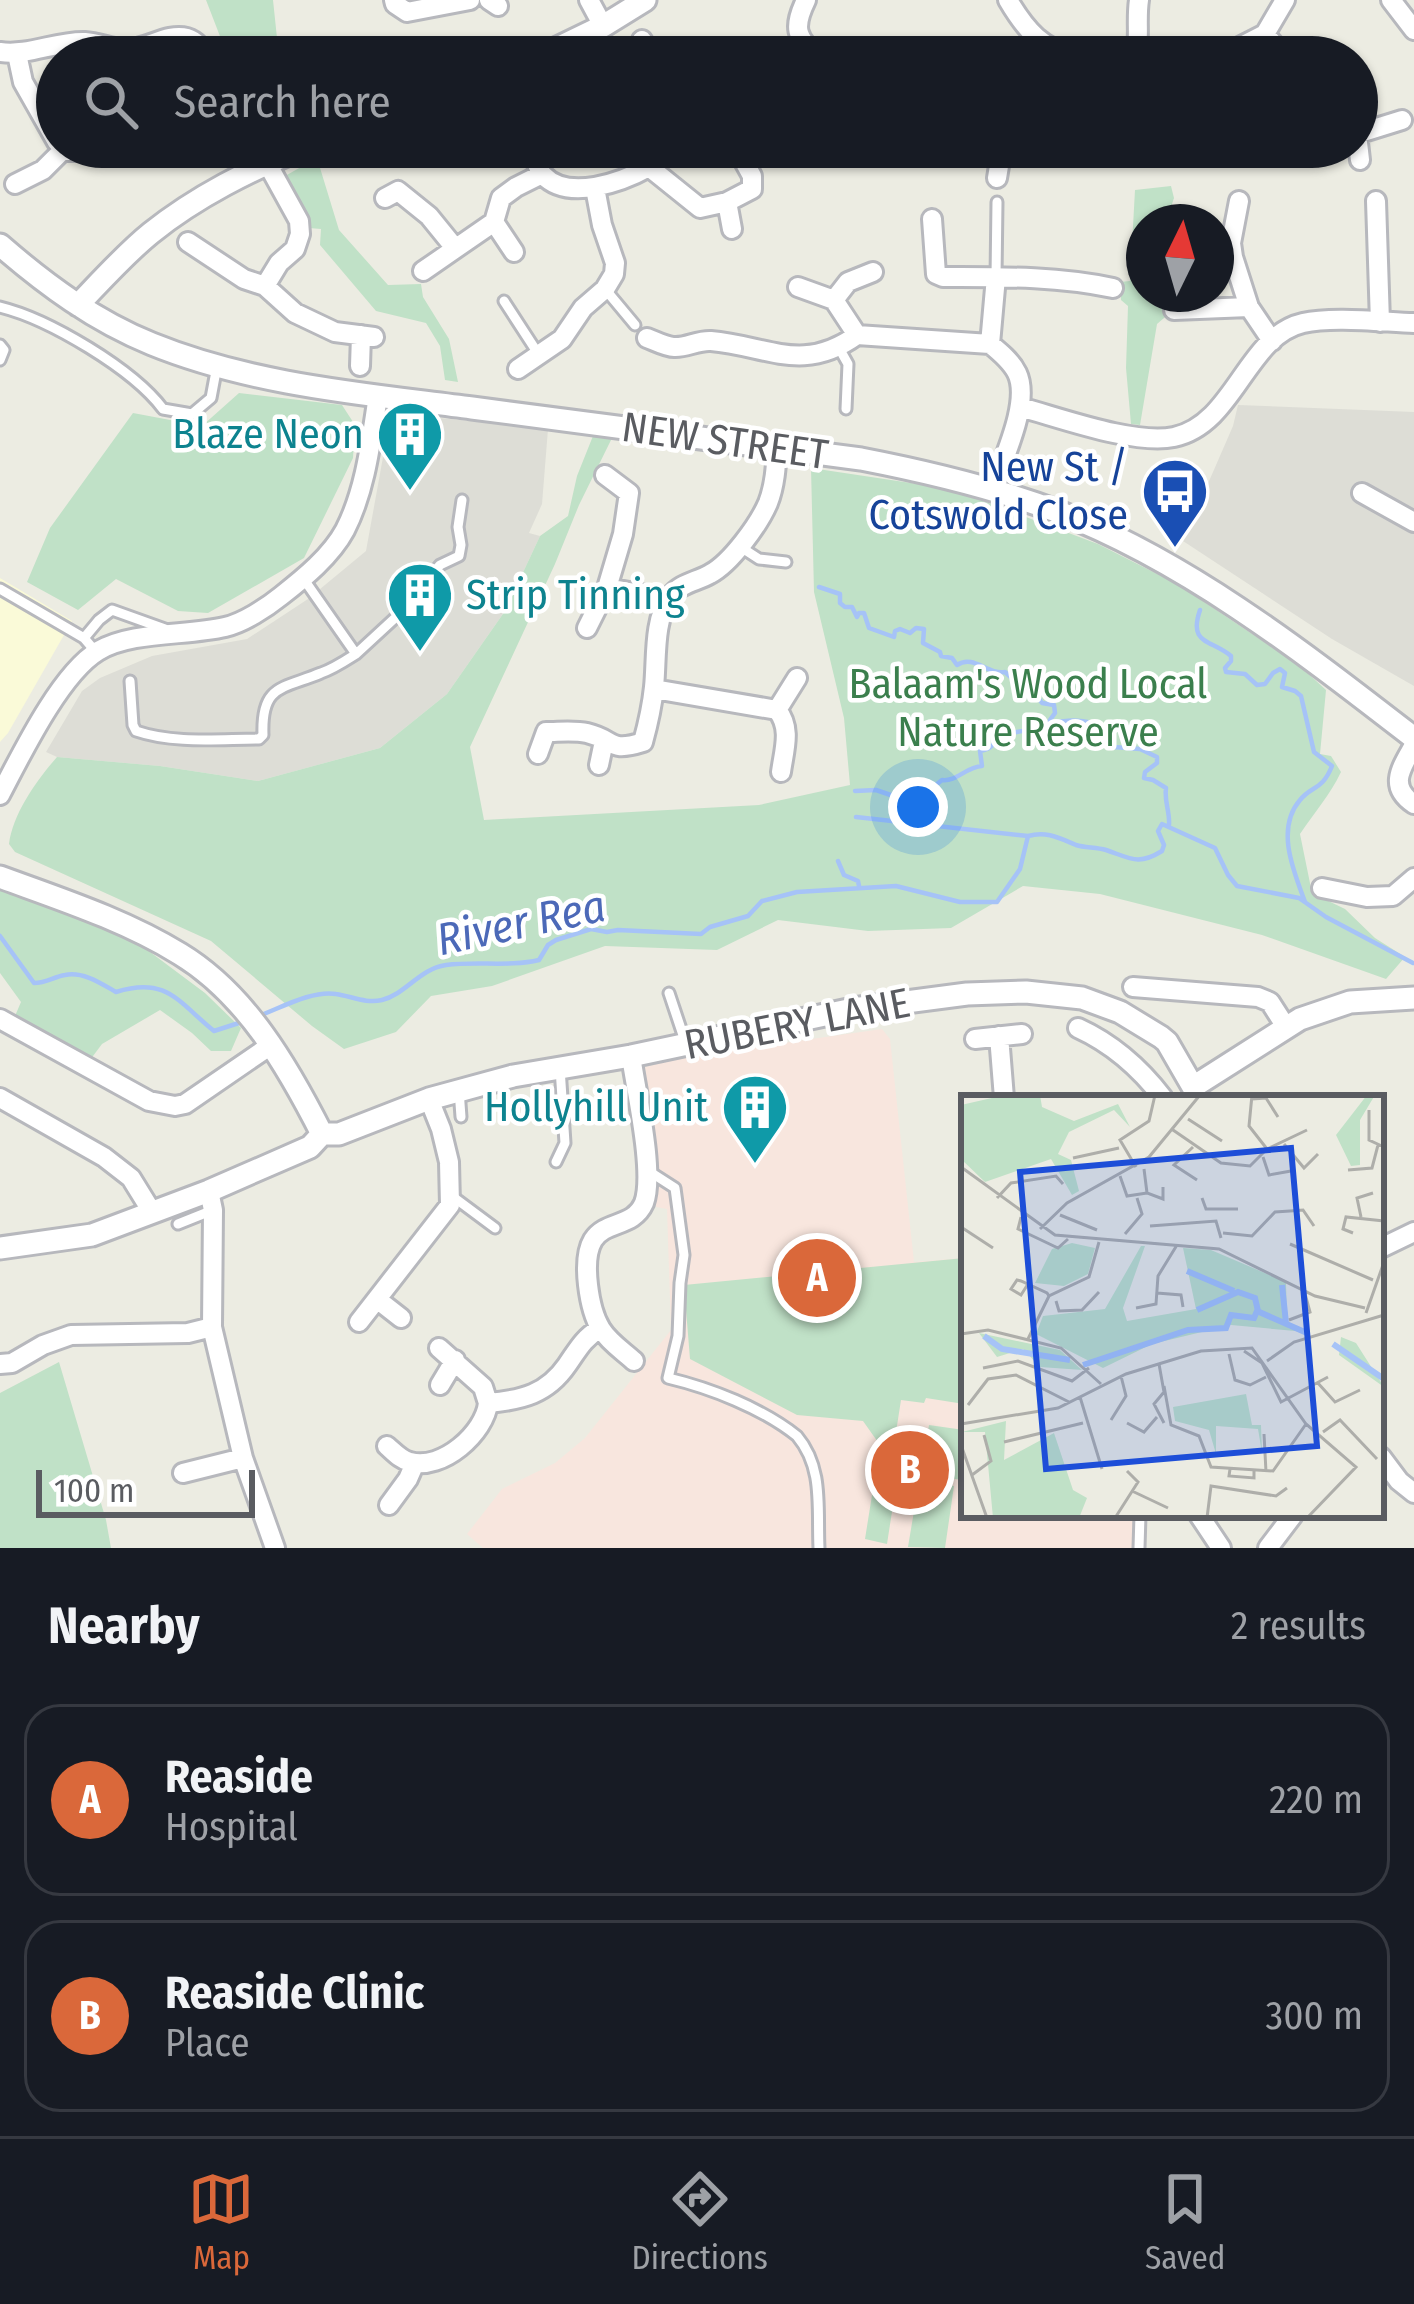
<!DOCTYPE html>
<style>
body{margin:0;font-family:"Fira Sans Condensed",sans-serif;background:#242831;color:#f1f3f6}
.compass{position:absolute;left:1126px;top:204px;width:108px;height:108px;border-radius:50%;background:#171b24;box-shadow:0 3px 9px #0004;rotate:5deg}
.scale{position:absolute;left:36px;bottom:30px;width:219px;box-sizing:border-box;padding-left:12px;border:6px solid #5a5c61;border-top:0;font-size:33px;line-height:42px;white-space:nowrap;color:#5a5c61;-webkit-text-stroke:9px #fff;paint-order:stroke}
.you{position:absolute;left:918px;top:807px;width:42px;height:42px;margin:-30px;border:9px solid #fff;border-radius:50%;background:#1a73e8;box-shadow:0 0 0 18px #1a73e833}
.badge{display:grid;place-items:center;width:78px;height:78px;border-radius:50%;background:#da683a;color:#fff;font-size:39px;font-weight:700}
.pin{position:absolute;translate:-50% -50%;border:6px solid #fff;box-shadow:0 3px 12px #0006}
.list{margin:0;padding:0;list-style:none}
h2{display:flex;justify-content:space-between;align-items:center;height:156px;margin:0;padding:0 48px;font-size:51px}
h2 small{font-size:39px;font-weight:400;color:#9ea1a6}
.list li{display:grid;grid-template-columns:78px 1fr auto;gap:36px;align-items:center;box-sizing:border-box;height:192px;margin:0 24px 24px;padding:0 24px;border:3px solid #363941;border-radius:36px}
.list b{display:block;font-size:45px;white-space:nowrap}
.list p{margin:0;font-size:39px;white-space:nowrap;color:#9ea1a6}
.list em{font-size:39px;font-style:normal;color:#9ea1a6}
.icon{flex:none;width:66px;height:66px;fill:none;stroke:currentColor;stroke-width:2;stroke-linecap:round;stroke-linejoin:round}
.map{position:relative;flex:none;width:1414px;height:1548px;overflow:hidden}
.search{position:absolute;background:#171b24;box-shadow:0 3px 9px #0004;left:36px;right:36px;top:36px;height:132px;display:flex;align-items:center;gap:30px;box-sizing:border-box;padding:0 42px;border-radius:66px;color:#9ea1a6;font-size:45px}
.sheet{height:588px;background:#171b24}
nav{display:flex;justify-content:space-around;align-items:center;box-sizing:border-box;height:168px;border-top:3px solid #363941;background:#171b24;font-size:33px;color:#9ea1a6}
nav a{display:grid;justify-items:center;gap:6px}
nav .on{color:#da683a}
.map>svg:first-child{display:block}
.commercial{fill:#fafad8}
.industrial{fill:#ddddd6}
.medical{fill:#f8e6de}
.green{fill:#c0e1c7}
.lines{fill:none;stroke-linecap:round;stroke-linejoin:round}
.stream{stroke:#a6c3f7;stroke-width:4.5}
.service-casing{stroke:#b7b8bd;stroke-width:15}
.minor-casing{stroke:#b7b8bd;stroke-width:24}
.tertiary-casing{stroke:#b7b8bd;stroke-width:27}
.service{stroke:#fff;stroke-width:9}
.minor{stroke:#fff;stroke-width:18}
.tertiary{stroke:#fff;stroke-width:21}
.labels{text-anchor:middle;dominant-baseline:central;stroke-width:9;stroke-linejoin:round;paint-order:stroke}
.culture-label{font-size:42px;fill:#0d838f;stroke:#fff;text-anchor:end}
.street-label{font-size:42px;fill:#5a5c61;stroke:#fff}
.transit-label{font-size:42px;fill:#164399;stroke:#fff;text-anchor:end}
.park-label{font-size:42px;fill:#3b7f4d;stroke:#fff}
.water-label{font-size:45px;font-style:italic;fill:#4c69b8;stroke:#fff}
.inset-river{fill:none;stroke:#a6c3f7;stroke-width:6}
.inset-road{fill:none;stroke:#aeaeaa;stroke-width:3}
.view{fill:#1d4ed8;fill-opacity:0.15;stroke:#1d4ed8;stroke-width:6}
.inset-edge{fill:none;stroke:#5a5c61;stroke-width:6}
</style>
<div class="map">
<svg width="1414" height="1548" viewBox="0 0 1414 1548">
<rect width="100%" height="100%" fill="#ecece2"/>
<path class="commercial" d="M0 578 72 621 8 733 0 742Z"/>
<path class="industrial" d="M1238 405 1414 412V686L1332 639 1183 541 1233 426Z
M391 413 548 429 542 504 529 533 540 536 505 611 447 694 380 748 258 781 160 766 57 757 46 752 82 691 100 678 152 656 247 639 308 599 366 551Z"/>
<path class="medical" d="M882 1029 890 1039 914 1262 964 1258V1515H1146L1144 1548H483L467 1534 502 1489 555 1463 585 1438 671 1330 667 1209 656 1207V1166L645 1067 684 1057Z"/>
<path class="green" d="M206 0H273L279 57H228Z
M317 158 339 230 388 285 421 284 423 297 449 339 458 382 445 380 440 346 426 323 376 311 320 245 321 229 309 228 285 176Z
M1171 186 1174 198 1166 222H1144V294H1166L1174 298 1171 312 1157 324 1140 425 1131 424 1126 368 1128 306 1121 300 1120 282 1130 281 1135 190Z
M239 393 342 405 355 425 353 458 304 558 208 613 178 611 116 579 78 610 27 582 50 528 133 413 202 426Z
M593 436 612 438 579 505 555 564 470 747 484 820 759 805 850 785 844 718 814 592 811 468 951 489 1098 544 1179 585 1300 666 1326 690 1320 754 1331 756 1341 772C1330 795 1314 813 1300 834L1312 893 1345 909 1375 938 1405 957 1386 979 1262 935 1100 894 1023 886 951 928 868 931 778 920 717 950 605 946 492 986 431 996 396 1032 344 1049 312 1026 211 941 15 852 9 844C13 813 37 780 57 757L160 766 258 781 380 748 447 694 505 611 540 536 568 516 577 476Z
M0 887 130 937 205 993 241 1028 231 1051H211L192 1033 160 1010 102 1044 90 1060 15 1016 21 1002 0 973Z
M964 1258V1404L926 1398 924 1403 901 1400 894 1445 902 1447 887 1544 865 1539 880 1445 863 1421 797 1415 690 1359 684 1285Z
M59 1362 106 1520 111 1548H0V1393Z
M929 1425 964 1430 962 1480 921 1474Z
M919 1481 954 1486 945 1548 908 1547Z"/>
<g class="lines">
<path class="stream" d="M819 587 840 594V603L845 607H852L857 617 859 613H864L869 628 894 637 895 631 900 629 910 633 916 628 924 629 923 643 940 652 941 656 952 658 957 665C974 654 987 675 1005 672L1015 681 1025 680 1042 703 1054 705 1055 713 1050 720
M1200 610C1188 645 1211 639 1231 656V661L1225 668 1226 672 1245 674 1257 685 1265 684 1273 673 1280 669 1285 673 1282 687 1295 691 1301 696 1314 752 1332 766C1322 791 1312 785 1300 800 1275 829 1294 872 1305 902
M855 791 876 790 914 803 942 780C956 782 966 767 982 766L980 751C997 748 991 741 1003 735 1010 732 1023 732 1031 729 1049 721 1088 714 1104 731 1106 733 1113 745 1114 747L1140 749 1157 757V763L1145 772 1144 778 1153 780 1166 788C1164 802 1170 811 1169 825
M856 817 1028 836
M838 861 844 875 858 881 859 886
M0 936 34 983C47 983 53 977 65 975 83 971 102 984 116 992 167 976 178 1002 214 1031L245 1021
M256 1017C279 1009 311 990 336 994 351 996 366 1004 382 1000 406 994 419 969 446 965 477 961 510 967 539 960L548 945 556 940 591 929 607 932 618 930 701 934 710 927 748 916 762 901 797 892 896 886 960 902H997L1020 869 1028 836C1047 831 1059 838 1076 845 1085 848 1096 847 1106 850 1130 858 1138 866 1162 851L1164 845 1158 831 1162 824 1215 848 1228 875 1237 886 1299 898 1326 917 1413 963"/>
<defs>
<path id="service" d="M996 277 997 202
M605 289 635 325
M504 301 539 355
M0 307C49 319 133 369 163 409L192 414 211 398 217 366
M0 345 4 350 0 360
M839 348 848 364 846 409
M739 546 759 559 786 562
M303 578 356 654 395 618 440 565 459 556 461 545 458 527 462 500
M0 589 84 638 96 652
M84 638 99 620 112 610 165 629
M130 681 133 725 136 731C174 744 219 739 259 739L263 735C261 684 283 689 321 673 333 669 345 661 356 654
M669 993 686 1044
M459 1090 461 1117
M556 1162 565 1143 560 1068
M647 1170 675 1188 684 1255 680 1283 678 1336 668 1378C710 1388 762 1408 797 1436 824 1468 817 1508 819 1548
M452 1196 495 1228
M178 1224 213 1210
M1139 1548 1140 1515"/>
<path id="minor" d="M394 0 395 4 407 12 470 0
M489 0 498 6
M589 0 603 26
M806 0C793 27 795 37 818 57
M1008 0C1025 29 1043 51 1078 57
M1391 0 1414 30
M1265 34 1276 47 1280 57
M642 40 652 57
M0 52C29 56 56 41 85 42 102 43 114 51 132 49 150 47 169 33 187 38 197 41 202 49 207 57
M17 54 23 82 57 142
M724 57 734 51
M1136 57C1140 38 1136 19 1139 0
M1220 57 1265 34 1285 0
M1357 134 1402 120
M1357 134 1360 160
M531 147C534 155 537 169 543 175 568 202 622 182 649 167
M655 147 649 167 700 208 727 202 752 189V176L736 147
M997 178 1001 154 1008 147
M15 184 43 170 62 151H103L126 147
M385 198 398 191 429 216 455 248
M1239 201 1231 243 1233 257 1249 307
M1376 201 1380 322
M727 202 732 229
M932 219 936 274 943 277C1001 277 1056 276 1113 288
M494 222 514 252
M188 242 244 279 265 286 295 313 335 332 374 337
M423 271 494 222 501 198 516 187 542 174
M265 286 279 263 295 249 300 234 299 221 267 163
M798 287 834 300 857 335
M834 300 848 282 873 272
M1174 310 1249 307 1272 341
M647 338C655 341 666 347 674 347 686 348 698 340 711 341 768 346 803 374 857 335L990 344C1000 352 1011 361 1017 373 1031 402 1003 459 993 489
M990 344 996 277
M360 366 361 335
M518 369 562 339 583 308 605 289 614 274 615 263 602 225 595 188
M1020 407C1061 418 1134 445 1174 437 1235 424 1246 336 1303 323 1332 316 1383 322 1414 323
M605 475 629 493 623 534 607 588
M1362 493 1414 522
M587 628 607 588 668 599
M654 689 777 710C792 728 784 750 781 772
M777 710 797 678
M1414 745C1402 767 1387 786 1414 804
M538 754 546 732C559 732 574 730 587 733 616 740 608 753 643 742 648 724 652 706 654 687 657 659 653 621 670 597 680 583 696 582 710 574 731 563 759 524 768 503 775 485 776 466 777 448
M599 765 604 741
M0 795C21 755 60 674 98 651 131 631 187 636 225 627 243 623 266 608 281 596 304 578 331 556 345 530 366 489 371 440 378 396
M1322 888 1367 897 1393 896 1414 878
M1133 987 1258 997 1270 1002 1286 1027
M0 1019 149 1101 175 1106 185 1104 271 1045
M1078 1028C1113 1044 1140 1068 1163 1098
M999 1036 1004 1098
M975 1039 1022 1034
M631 1056C636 1091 655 1173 644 1203 633 1228 606 1220 593 1240 581 1260 589 1310 601 1329 609 1342 623 1351 634 1361
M0 1098 104 1157 131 1178 152 1212
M209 1191 213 1210 212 1327 243 1458 275 1548
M1381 1248 1414 1232
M378 1300 401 1318
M359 1322 450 1205 449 1162 441 1129 429 1099
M439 1348 483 1387 488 1403C522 1400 547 1394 567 1365 579 1348 582 1340 600 1328
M0 1364 12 1363 43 1345 71 1335 188 1333 212 1327
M440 1385 455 1360
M387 1446C394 1452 401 1460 410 1462 442 1471 485 1433 488 1403
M1381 1457 1399 1481 1414 1493
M183 1473 243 1458
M389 1505 408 1479 415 1463
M1199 1515 1221 1548
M1268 1548 1293 1515"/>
<path id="tertiary" d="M539 57 603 26 645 0
M0 245C46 285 95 321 152 344 253 385 365 394 472 408 602 425 731 442 861 459 928 472 992 487 1056 511 1187 561 1304 653 1414 738
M78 305C101 281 125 254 151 233 197 196 250 170 305 147
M0 877C60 899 125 920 180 954 246 994 288 1067 322 1134
M0 1248 92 1235 209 1191 310 1147 322 1134H339L429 1099 513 1076 631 1056 853 1009 967 994 1026 992 1082 998 1120 1012 1161 1037 1167 1042 1193 1087 1300 1019 1350 1002 1414 998"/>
</defs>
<use href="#service" class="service-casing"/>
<use href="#minor" class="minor-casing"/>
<use href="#tertiary" class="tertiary-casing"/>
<use href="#service" class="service"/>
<use href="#minor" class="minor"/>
<use href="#tertiary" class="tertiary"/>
</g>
<defs>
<symbol id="building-pin" viewBox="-11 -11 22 30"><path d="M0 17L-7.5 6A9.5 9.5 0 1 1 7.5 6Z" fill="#0f9aa8" stroke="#fff"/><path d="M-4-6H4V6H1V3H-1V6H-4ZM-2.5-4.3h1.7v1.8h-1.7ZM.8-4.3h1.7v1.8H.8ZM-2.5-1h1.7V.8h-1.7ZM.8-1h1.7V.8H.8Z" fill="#fff"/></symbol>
<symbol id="bus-pin" viewBox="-11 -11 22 30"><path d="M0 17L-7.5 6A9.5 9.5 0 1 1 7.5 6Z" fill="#1a4fb4" stroke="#fff"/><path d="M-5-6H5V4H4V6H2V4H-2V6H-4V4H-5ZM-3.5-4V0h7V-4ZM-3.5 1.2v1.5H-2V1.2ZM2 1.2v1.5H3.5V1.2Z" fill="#fff"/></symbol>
</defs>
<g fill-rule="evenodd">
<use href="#building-pin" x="372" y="396" width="76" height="104"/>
<use href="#bus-pin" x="1137" y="453" width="76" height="104"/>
<use href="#building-pin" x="382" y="557" width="76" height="104"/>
<use href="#building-pin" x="717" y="1069" width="76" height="104"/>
</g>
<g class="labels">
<g class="culture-label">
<text x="364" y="434">Blaze Neon</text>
<text x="466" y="595" text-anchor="start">Strip Tinning</text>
<text x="708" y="1107">Hollyhill Unit</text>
</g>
<g class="street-label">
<text transform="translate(725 441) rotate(8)">NEW STREET</text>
<text transform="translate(797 1024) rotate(-11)">RUBERY LANE</text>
</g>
<g class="transit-label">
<text x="1128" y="467">New St /<tspan x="1128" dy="48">Cotswold Close</tspan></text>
</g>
<g class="park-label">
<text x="1028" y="684">Balaam's Wood Local<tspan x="1028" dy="48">Nature Reserve</tspan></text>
</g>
<g class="water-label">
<text transform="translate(521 923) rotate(-12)">River Rea</text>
</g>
</g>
<g transform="translate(961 1095)">
<rect width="423" height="423" fill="#ecece2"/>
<path d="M44 0H79L81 12 113 26 157 9 169 32 153 15 108 37 97 59 110 65 118 96 111 100 90 64 24 87 0 64V10ZM406 0H414L399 25V70L390 71 375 40ZM111 148 134 153 127 179 103 191 74 188 91 154ZM180 151H184L162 213 166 226 235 214 222 153 250 155 325 187 326 226 345 237 270 230 191 249 142 273 75 239 82 221 144 214ZM18 238 99 255 121 275 79 272 62 254 36 262ZM380 242 395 248 423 292 378 260ZM285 299 291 330H300L301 358 297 334 255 331V359L248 335 214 326 212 312ZM45 326 43 365 93 338 112 395 126 403 118 423H32L24 337H1Z" fill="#c0e1c7"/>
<path class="inset-river" d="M226 176 273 196M321 190 325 228M236 215 277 197 294 203 297 216M23 241 41 254 109 265M372 249 423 284M122 270 227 235 265 233 270 220 293 223 296 216 346 238"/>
<path class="inset-road" d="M291 4 305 3 317 22M408 15V45L423 52M227 24 261 46M212 35 260 68 289 71 306 54 288 31 291 0M323 49 343 73 357 59M232 52 213 70 236 85M306 54 346 35M302 62 308 80 330 76M112 63 158 53M0 72 94 140 258 154 354 201 404 213M175 72 159 45 188 26 194 0M183 74 186 98 202 104V92M387 75 411 73 417 50M159 81 166 101 186 98M36 103 50 88 95 81 102 89M241 103 245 114H277M99 120 136 135M60 122 57 134 97 153 107 144M400 122 396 103 412 98M189 131 255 126 260 143M0 132 32 153M79 134 106 108 188 62 239 0M262 138 291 141 314 117 329 116 342 115 353 131M392 138 382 134 385 122 423 126M164 139 181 119 176 103M329 149 412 185M67 189 60 200 50 194 56 185 60 186 86 198 88 201M196 198 220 200 222 212M95 206 98 216 121 215 138 197M175 213 195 209 197 181 216 150M405 218 423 167M328 225 349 217 343 195M0 239 27 235 100 253 140 289M67 244 88 201 128 182 138 147M283 256 301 268 320 307 367 282M268 259 274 285 289 290 305 282M306 266 333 247 423 220M198 269 203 297 193 309 203 328M22 273 57 266 111 286 128 273M356 287 374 307 399 295M203 291 210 330 238 341 250 372 312 376 345 329M119 302 141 374M7 310 27 284 55 280 108 307M150 325 165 301 160 281M166 328 183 337 196 322M0 329 97 313 165 279 240 256 291 253 345 329 395 372 346 423M362 337 379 325 416 364M303 339 305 377M43 347 122 328M0 350 26 423M269 374 268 381 293 383V376M11 380 30 366 23 340M171 396 207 413M154 423 177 387 166 376M246 423 250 391 315 401 326 393"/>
<path class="view" d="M330 53 356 351 85 374 59 77Z"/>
<rect width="423" height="423" class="inset-edge"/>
</g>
</svg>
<svg class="compass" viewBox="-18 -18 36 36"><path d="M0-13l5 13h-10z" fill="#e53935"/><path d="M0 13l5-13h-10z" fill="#9ea1a6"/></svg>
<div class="scale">100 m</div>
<div class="you"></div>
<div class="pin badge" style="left:817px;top:1278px">A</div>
<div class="pin badge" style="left:910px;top:1470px">B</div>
<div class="search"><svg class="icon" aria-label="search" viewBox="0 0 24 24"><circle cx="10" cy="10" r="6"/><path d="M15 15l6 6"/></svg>Search here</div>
</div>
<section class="sheet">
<h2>Nearby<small>2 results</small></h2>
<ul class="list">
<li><span class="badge">A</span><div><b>Reaside</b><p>Hospital</p></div><em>220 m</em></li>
<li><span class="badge">B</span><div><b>Reaside Clinic</b><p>Place</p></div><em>300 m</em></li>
</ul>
</section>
<nav>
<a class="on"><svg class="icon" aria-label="map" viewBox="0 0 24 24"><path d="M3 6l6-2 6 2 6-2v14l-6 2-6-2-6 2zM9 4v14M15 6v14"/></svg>Map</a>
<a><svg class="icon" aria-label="directions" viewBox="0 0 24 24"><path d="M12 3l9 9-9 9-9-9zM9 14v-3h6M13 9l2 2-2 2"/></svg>Directions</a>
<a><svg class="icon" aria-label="saved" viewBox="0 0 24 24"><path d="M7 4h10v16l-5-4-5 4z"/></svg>Saved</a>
</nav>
